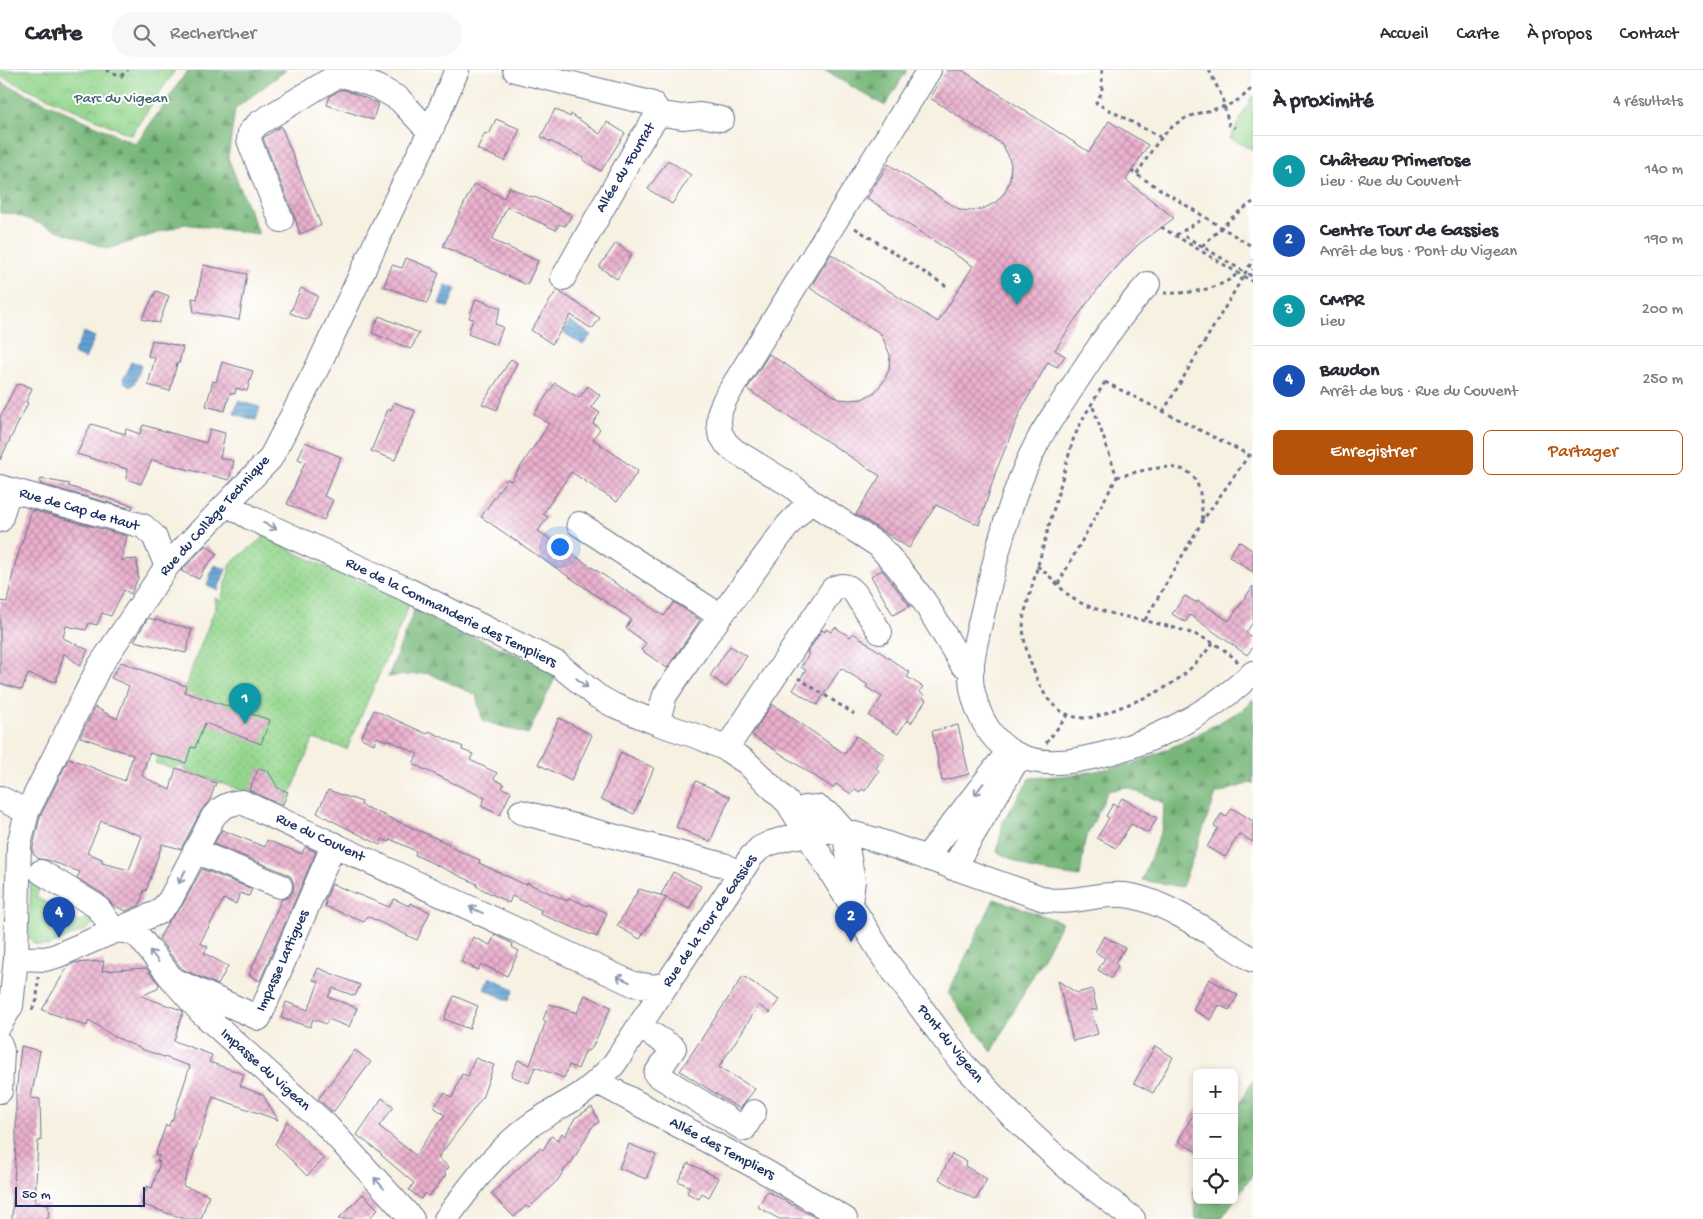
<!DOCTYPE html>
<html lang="fr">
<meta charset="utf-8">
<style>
body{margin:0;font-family:"Gochi Hand",sans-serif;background:#f7f7f7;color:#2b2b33}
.controls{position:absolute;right:15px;bottom:15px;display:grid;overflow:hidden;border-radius:8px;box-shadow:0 2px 8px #0003}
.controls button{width:45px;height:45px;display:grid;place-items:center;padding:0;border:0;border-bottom:1px solid #e1e1e2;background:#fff;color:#2b2b33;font:25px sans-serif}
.scale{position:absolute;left:15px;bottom:12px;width:130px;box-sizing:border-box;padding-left:5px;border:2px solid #1b2f5e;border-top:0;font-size:14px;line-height:18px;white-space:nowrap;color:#1b2f5e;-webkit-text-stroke:4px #fff;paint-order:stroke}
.you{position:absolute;left:559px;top:476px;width:18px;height:18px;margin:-12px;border:4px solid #fff;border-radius:50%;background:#1a73e8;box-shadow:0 0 0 8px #1a73e833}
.badge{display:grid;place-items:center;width:32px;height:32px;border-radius:50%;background:#b45309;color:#fff;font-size:16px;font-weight:700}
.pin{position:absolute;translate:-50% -41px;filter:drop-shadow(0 1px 2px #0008)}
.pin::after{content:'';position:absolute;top:26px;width:18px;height:15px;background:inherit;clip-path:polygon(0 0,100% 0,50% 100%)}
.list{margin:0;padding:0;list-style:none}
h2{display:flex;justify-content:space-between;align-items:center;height:65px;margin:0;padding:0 20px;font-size:21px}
h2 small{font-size:16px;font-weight:400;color:#7c7c81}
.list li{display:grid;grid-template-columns:32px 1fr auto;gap:15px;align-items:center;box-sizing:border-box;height:70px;padding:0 20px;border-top:1px solid #e1e1e2}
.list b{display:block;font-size:19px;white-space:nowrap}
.list p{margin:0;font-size:16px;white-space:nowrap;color:#7c7c81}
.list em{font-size:16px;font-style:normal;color:#7c7c81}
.actions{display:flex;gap:10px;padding:15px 20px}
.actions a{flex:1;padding:11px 0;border:1px solid #b45309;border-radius:8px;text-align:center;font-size:18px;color:#b45309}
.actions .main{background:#b45309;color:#fff}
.icon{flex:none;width:28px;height:28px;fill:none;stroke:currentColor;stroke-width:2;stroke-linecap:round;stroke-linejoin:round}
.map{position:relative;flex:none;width:1253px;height:1149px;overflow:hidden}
header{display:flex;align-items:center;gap:30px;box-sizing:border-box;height:70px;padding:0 25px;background:#fff;border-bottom:1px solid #e1e1e2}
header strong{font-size:24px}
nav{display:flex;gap:28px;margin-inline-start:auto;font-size:18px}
.search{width:350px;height:45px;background:#f7f7f7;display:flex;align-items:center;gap:12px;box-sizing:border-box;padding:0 18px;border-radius:28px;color:#7c7c81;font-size:19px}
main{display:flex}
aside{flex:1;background:#fff}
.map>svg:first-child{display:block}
.grass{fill:#94d68e;stroke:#588276}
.forest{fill:url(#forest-firs);stroke:#49736c}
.park{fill:url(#park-crowns);stroke:#588276}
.garden{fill:url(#garden-dots);stroke:#588276}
.water{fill:url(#water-rules);stroke:#3d6898}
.building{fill:url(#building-cross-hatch);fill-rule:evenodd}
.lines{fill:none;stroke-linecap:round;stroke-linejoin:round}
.minor-casing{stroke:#68738c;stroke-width:26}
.path{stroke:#68738c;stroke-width:3;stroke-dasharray:4 4;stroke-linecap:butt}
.minor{stroke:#fff;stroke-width:24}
.oneway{stroke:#8d97ae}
.labels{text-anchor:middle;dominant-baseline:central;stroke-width:4;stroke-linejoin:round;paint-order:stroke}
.park-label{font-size:15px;fill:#3f616c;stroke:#fff}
.street-label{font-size:15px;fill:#1b2f5e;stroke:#fff}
</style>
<header>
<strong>Carte</strong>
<div class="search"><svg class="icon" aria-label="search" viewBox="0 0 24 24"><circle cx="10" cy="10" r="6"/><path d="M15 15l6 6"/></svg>Rechercher</div>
<nav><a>Accueil</a><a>Carte</a><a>À propos</a><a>Contact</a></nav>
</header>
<main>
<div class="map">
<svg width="1253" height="1149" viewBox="0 0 1253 1149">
<defs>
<pattern id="forest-firs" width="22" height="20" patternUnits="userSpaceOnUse" patternTransform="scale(1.25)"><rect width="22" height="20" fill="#77b779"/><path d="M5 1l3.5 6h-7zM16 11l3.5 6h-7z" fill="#619566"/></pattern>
<pattern id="park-crowns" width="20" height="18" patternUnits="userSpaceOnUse" patternTransform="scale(1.25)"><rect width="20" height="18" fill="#94d68e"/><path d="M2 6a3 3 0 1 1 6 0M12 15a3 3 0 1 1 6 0" fill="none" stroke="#7fb87d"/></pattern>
<pattern id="garden-dots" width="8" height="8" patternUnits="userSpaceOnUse" patternTransform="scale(1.25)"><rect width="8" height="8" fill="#94d68e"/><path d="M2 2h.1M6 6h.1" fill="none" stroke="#7fb87d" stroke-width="1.8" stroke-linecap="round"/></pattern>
<pattern id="water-rules" width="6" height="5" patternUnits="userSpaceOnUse" patternTransform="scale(1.25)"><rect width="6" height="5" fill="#5fa2d3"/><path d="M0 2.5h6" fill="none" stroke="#4e84ae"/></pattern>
<pattern id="building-cross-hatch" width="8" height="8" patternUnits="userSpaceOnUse" patternTransform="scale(1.25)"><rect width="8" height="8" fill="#ebb0cd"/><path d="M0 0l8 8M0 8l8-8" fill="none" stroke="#be90aa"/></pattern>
</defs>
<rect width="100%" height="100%" fill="#fff"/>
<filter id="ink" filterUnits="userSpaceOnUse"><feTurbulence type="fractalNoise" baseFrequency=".02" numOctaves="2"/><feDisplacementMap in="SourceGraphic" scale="10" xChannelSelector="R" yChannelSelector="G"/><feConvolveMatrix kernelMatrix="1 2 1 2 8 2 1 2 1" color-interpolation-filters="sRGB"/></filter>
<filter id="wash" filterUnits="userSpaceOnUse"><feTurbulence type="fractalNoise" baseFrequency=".0096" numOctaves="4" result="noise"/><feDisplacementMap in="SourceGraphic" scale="20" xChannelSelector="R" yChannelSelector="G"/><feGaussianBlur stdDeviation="1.12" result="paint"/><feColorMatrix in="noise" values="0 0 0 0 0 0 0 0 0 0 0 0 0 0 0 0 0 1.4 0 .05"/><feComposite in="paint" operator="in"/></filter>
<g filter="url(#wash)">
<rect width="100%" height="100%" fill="#f7f1e2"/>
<path class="grass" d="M1253 25V80L1230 68Z
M31 807 42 812 36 827 81 853 88 841 93 848 91 855 87 859 48 876 34 874 29 867Z"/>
<path class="forest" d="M188 0H286L235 39 228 88 259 164 185 154 108 179 14 144 0 143V12L136 74Z
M824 0H907L885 36Z
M416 535 463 562 558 602 528 664 483 651 476 625 428 603 388 607Z
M1253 629V714L1250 713 1216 724 1182 817 1142 810 1163 755 1164 733 1126 717 1108 721 1085 770 1080 807 1033 800 997 782 1003 752 1030 708 1073 705 1133 694 1183 672 1242 640Z
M994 829 1062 852 992 982 948 923Z
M1253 1010V1104L1221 1149H1196L1193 1120 1197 1113V1130H1234V1044Z"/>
<path class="park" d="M0 0H175L131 65 0 6Z"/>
<path class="garden" d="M265 466 304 487 410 533 347 679 313 669 284 740 263 728 184 700 185 697 177 696 176 699 155 693 216 536 215 528 221 531 231 493Z"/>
<path class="water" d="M446 215 456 219 448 238 439 234Z
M570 251 591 265 583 275 563 262Z
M84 262 95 267 85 289 73 284Z
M132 292 140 294 141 297C139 300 133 330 123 309L128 301 130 293Z
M238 331 260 337 256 350 234 344Z
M214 495 226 499 218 520 207 515Z
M490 907 514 919 509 931 484 919Z"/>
<g id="blocks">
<path class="building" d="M948 0H962L1089 82 1109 51 1148 75 1126 110 1174 148 1139 174 1123 190 1097 220 1074 251 1055 280 1065 286 1057 297 1048 292 1021 340 996 401 979 455 936 435 909 478 856 444 880 406 747 319 769 284 839 329 850 330 862 329 875 322 883 312 889 300 890 285 881 264 810 218 831 184 938 252 973 196 867 128 888 94 960 140 972 141 983 139 996 132 1005 122 1010 110 1011 95 1008 85 1002 74 930 28Z
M342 19 378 33 373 50 327 35 330 26Z
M555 39 570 47 571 44 600 64 607 52 625 63 601 101 583 90 584 88 541 67Z
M496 49 520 59 505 91 477 79 485 63 489 65Z
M281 56 321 155 300 164 294 145 263 68Z
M668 90 691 105 672 134 648 119Z
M474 114 504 128 509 117 530 127V126L537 128 572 145 565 156 559 154 556 160 507 137 492 170 538 191 527 215 443 176Z
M616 173 632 184 617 209 599 197Z
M406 188 434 199V201L439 203 427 233 384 216 392 195 402 198Z
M203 195 247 204 239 250 194 242 192 228 197 229Z
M301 218 318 226 307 250 290 243Z
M557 220 600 248 592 259 571 245 552 274 531 260Z
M156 221 169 226 159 253 142 249Z
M476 229 501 238 495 254 503 257 496 275 468 264 473 249 469 248Z
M379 246 419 263 411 279 372 263Z
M152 270 183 277 179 293H177L170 321 148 315 155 288 148 286Z
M511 289 517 293 497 340 482 334Z
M222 292 253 301 247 321 236 318 235 324 230 323 225 341 206 336 213 311 216 312Z
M555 313 579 328 588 316 600 325 591 337 600 343 593 353 600 359 593 369 638 401 617 432 571 402 543 444 548 447 538 461 664 546 674 532 700 550 667 598 641 580 646 573 626 558 631 549 481 447 507 409 511 411 549 354 534 344Z
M22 314 32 318 26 332 28 333 0 390V347L16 315Z
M394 332 415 341 395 390 371 381 388 339 391 340Z
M91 354 125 364 126 359 140 364 143 355 206 373 210 359 225 363 220 388 234 391 229 410 152 390 141 414 126 409 127 399 77 384Z
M305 372 341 387 324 426 333 430 324 450 287 434 305 392 298 389Z
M41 409 70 414 68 416 133 436 132 439 40 414Z
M32 440 127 466 121 490 137 489 138 508 131 524 124 520 111 546 102 543 97 555 89 553 86 560 66 556 63 568 88 580 80 596 64 583 56 612 28 604 22 620 0 613V531L7 532 14 498Z
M1239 471 1253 481V502L1229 486Z
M206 475 217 484 204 499 199 509 181 501Z
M882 500 910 536 893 545 871 506Z
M1253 516V552L1246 563 1253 568V577L1247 585 1190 545 1185 552 1172 544 1185 526 1197 533 1198 531 1229 551Z
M148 548 192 559 186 583 134 571Z
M835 557 850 567 853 563 910 603 907 607 923 617 919 622 924 625 923 628 926 630 911 653 907 650 898 664 869 646 882 627 866 617 868 615 841 598 817 635 793 620 806 600 801 597 809 584 807 583 822 560 825 562 826 559 831 562Z
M730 576 747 586 726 617 710 606Z
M121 592 186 616 184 622 270 650 261 674 205 653 195 678 191 677 186 693 149 683 142 706 170 720 176 698 216 713 210 730 201 741 181 779 162 774 146 821 144 820 140 835 126 841 113 835 103 824 77 808 80 802 48 790 39 789 33 784V777L40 747 69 688 125 711 133 685 80 667 95 637 117 649 129 616 111 608ZM101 751 142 766 129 800 102 793V789L87 783Z
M772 634 845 684 856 666 885 685 876 698 879 701 865 721 862 719 860 722 855 719 851 724 836 714 833 718 752 665Z
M374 640 427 664 429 661 463 677 462 680 473 684 470 690 497 703 494 709 504 714 502 718 511 722 500 745 481 736 485 728 413 694 418 684 387 669 386 671 377 667 374 674 361 668Z
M559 648 592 665 571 711 538 694Z
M958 655 969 704 942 711 932 661Z
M621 682 654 698 634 744 601 729Z
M259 698 268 701 278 718 288 722 282 736 249 720Z
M696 711 730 727 710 772 676 757Z
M328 720 362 732 361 735 449 774 448 776 480 790 479 793 526 815 527 813 567 831 569 828 588 836V834L607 843 597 867 540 844 541 840 512 826 509 833 476 816 477 814 415 785 416 781 390 769 389 772 382 769 380 775 317 743Z
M1122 728 1157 748 1148 763 1131 754 1116 778 1097 768 1109 748 1106 746 1113 734 1117 736Z
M1232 738 1253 751V772L1239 764 1225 787 1207 777 1218 758 1214 756 1221 744 1226 747Z
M222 760 265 777 267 770 302 784 305 777 316 782 260 911 249 905 281 830 289 827 293 821 294 814 291 807 285 803 214 774Z
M202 799 252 819 249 826 240 823 236 834 224 829 200 873 208 877 204 883 228 896 218 915 182 899 159 869 168 852 182 836Z
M673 802 701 816 689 839 661 825Z
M332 814 389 837 394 829 409 836 410 833 430 842 417 870 367 846 364 852 325 836 326 832 325 831Z
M639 819 667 827 640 869 617 856Z
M495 865 513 874 512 877 519 881 507 906 481 894 478 900 461 892 473 867 490 875Z
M1104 866 1125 878 1115 893 1118 896 1111 908 1098 900 1105 888 1095 882Z
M104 891 102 901 146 898 159 914 157 919 141 926 181 940 183 942 174 971 212 985 209 992 244 1004 240 1016 263 1025 278 1050 213 1027 183 1116 209 1125 201 1149H184L141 1134 147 1116 152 1118 160 1092 157 1091 159 1086 155 1085 166 1055 169 1056 171 1050 172 1051 190 996 144 980 113 966 89 950 87 956 42 940 68 896 74 893Z
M318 898 360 915 355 926 333 918 328 927 357 938 349 957 328 949 326 954 313 949 310 957 281 948 286 932 308 940 319 912 313 910Z
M743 906 779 930 770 943 759 935 719 997 755 1019 740 1039 680 1001Z
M1209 909 1238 925 1229 940 1219 935 1211 950 1193 940Z
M1058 911 1077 923 1092 919 1097 940H1091L1098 964 1073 971Z
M585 925 611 937 592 978 585 982 578 999 569 995 564 1008 535 997 529 1013 511 1006 518 990 530 995 546 951 543 950 549 934 577 943Z
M454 926 478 936 469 959 444 949Z
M21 976 40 981 31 1028 40 1029 41 1071H38L35 1133 49 1134 48 1149H12L16 1074V1024Z
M1155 976 1173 987 1153 1023 1134 1013Z
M355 980 371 992 333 1042 318 1029Z
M475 988 494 995 482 1028 438 1088 449 1097 444 1103 446 1105 429 1126 425 1123 421 1129 409 1120 414 1113 381 1085 382 1084 357 1065 382 1028 394 1037 379 1056 415 1085 445 1045 434 1037 445 1023 452 1028 462 1004 468 1006Z
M592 1037 599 1052 592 1057 572 1092 565 1099 558 1110 529 1138 526 1136 514 1147 491 1124 540 1078 543 1080 551 1066 558 1070 562 1063 565 1066 575 1048Z
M1197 1038V1082L1178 1071Z
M287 1051 324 1089 307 1106 275 1074Z
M629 1074 656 1085 646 1109 619 1098Z
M952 1084 967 1092 965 1096 987 1109 976 1130 939 1109Z
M688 1093 719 1108 709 1127 702 1123 699 1129 687 1123 690 1117 678 1111Z
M767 1121 809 1144 818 1149H779L758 1137Z
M363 1124 378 1139 369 1149H338Z"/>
</g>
</g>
<g filter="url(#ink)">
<use href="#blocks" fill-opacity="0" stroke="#68738c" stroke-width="1"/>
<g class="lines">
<defs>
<path id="minor" d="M515 0 646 32 653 34 657 40V46L641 70 563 208
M929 0 725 329 720 341 719 352 720 363 726 373 735 381 792 416 810 431 878 475 897 496 924 531 962 594 972 598
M657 43 682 47 700 45 722 49
M281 150 252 78 249 70 250 62 259 53 340 4 378 17 399 29 430 62
M1148 214C1117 248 1091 288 1066 327 1057 341 1046 355 1038 371 1010 424 997 483 983 541 978 563 971 585 971 608 971 620 975 631 979 642 997 685 1032 698 1077 690 1142 679 1204 648 1253 603
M0 417 143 456 154 466 167 496
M227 434 251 448 408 520 558 594 597 626 613 635 657 653 702 668 726 679 746 692 788 733 884 888 962 993 1013 1047 1067 1097 1133 1149
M0 450 9 420
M579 454 720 546
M657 653 665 625 705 567 788 455 810 431
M726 679 833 519C842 514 848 515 855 523L880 562
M0 728 27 742
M521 742 724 795 740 805
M807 763 805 738 817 737 831 746 844 761 853 811 850 833
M195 781 280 816
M926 788 1009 681
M953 798 1017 690
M41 802 96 836C104 844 107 853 116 861
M116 861C127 860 133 862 141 869L172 909 201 942 327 1056 412 1149
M16 888 45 889 56 886 159 842 170 830 213 747C221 737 229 733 242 732L633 914 657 917 669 912
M178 912 259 948 334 774
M0 954 11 936 16 888 19 775 27 742 99 597 167 496 270 389 320 292 395 132 430 62 457 0
M640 957 674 978 656 1004 744 1059 754 1042
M0 974 2 981 0 1021
M598 1012 764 1101 845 1149
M446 1149C471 1115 494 1083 528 1057 544 1045 563 1036 580 1025 593 1016 604 1005 614 994L751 787 760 778 771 773 787 768 819 761H844L876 770 1047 830C1073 834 1097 823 1123 825 1164 828 1218 869 1253 890"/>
</defs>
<use href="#minor" class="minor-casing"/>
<path class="path" d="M106 0 121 6 128 0
M1102 0V22L1096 33 1160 67
M1209 0 1222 27 1229 55 1235 58
M1131 101 1253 177
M1137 104C1151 82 1163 58 1188 47 1213 37 1235 40 1253 16
M1161 157 1253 212
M855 158 946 216
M1176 165 1203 149
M1185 166 1243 201
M1202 176 1236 144 1253 132
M1253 200V199
M1248 204 1253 207
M1164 223C1187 224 1221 220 1238 203
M1105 312 1082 350 1073 370 1024 545C1021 566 1027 584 1035 604 1043 626 1058 648 1085 648 1097 648 1110 641 1121 637 1166 620 1183 611 1213 573
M1105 312 1253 387
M1163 342 1253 190
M1117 407C1137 402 1184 386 1196 411 1202 423 1201 437 1203 450
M1037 496C1054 507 1063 525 1081 533 1133 556 1196 549 1238 592
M1058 514 1117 407 1092 334
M1145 550 1203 450 1249 385
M798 608 854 644
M1046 673 1068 645
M32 940 37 930 38 907"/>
<use href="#minor" class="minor"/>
</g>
<defs><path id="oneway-shaft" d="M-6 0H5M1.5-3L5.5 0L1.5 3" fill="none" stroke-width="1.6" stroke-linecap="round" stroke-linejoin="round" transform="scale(1.25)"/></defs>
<g class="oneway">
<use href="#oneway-shaft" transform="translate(270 456) rotate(25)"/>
<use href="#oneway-shaft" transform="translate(582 613) rotate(39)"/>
<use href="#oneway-shaft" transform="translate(979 719) rotate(127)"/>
<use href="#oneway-shaft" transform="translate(182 807) rotate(117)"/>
<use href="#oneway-shaft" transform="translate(476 840) rotate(-155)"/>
<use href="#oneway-shaft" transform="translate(154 886) rotate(-127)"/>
<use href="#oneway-shaft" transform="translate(623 909) rotate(-155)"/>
<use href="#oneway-shaft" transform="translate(379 1113) rotate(-132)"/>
</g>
</g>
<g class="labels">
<g class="park-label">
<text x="121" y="29">Parc du Vigean</text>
</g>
<g class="street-label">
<text transform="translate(626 98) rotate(-59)">Allée du Fourrat</text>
<text transform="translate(79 440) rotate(16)">Rue de Cap de Haut</text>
<text transform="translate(215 446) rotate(-48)">Rue du Collège Technique</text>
<text transform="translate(451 543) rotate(26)">Rue de la Commanderie des Templiers</text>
<text transform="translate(320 768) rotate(25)">Rue du Couvent</text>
<text transform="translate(710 851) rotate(-56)">Rue de la Tour de Gassies</text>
<text transform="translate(283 891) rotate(-66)">Impasse Lartigues</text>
<text transform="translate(950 974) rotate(51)">Pont du Vigean</text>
<text transform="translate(265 1000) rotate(42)">Impasse du Vigean</text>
<text transform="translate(722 1079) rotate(28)">Allée des Templiers</text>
</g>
</g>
</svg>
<div class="controls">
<button>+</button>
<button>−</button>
<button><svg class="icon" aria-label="locate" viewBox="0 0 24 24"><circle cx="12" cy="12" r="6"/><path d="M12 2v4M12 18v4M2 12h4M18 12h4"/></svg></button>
</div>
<div class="scale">50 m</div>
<div class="you"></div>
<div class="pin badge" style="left:245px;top:654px;background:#0f9aa8">1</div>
<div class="pin badge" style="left:851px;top:872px;background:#1a4fb4">2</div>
<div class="pin badge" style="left:1017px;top:235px;background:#0f9aa8">3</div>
<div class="pin badge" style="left:59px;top:868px;background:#1a4fb4">4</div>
</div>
<aside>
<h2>À proximité<small>4 résultats</small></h2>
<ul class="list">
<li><span class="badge" style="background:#0f9aa8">1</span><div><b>Château Primerose</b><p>Lieu · Rue du Couvent</p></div><em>140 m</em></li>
<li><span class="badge" style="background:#1a4fb4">2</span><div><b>Centre Tour de Gassies</b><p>Arrêt de bus · Pont du Vigean</p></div><em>190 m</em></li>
<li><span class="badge" style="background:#0f9aa8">3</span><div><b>CMPR</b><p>Lieu</p></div><em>200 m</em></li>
<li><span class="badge" style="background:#1a4fb4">4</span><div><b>Baudon</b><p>Arrêt de bus · Rue du Couvent</p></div><em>250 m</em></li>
</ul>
<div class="actions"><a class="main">Enregistrer</a><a>Partager</a></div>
</aside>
</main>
